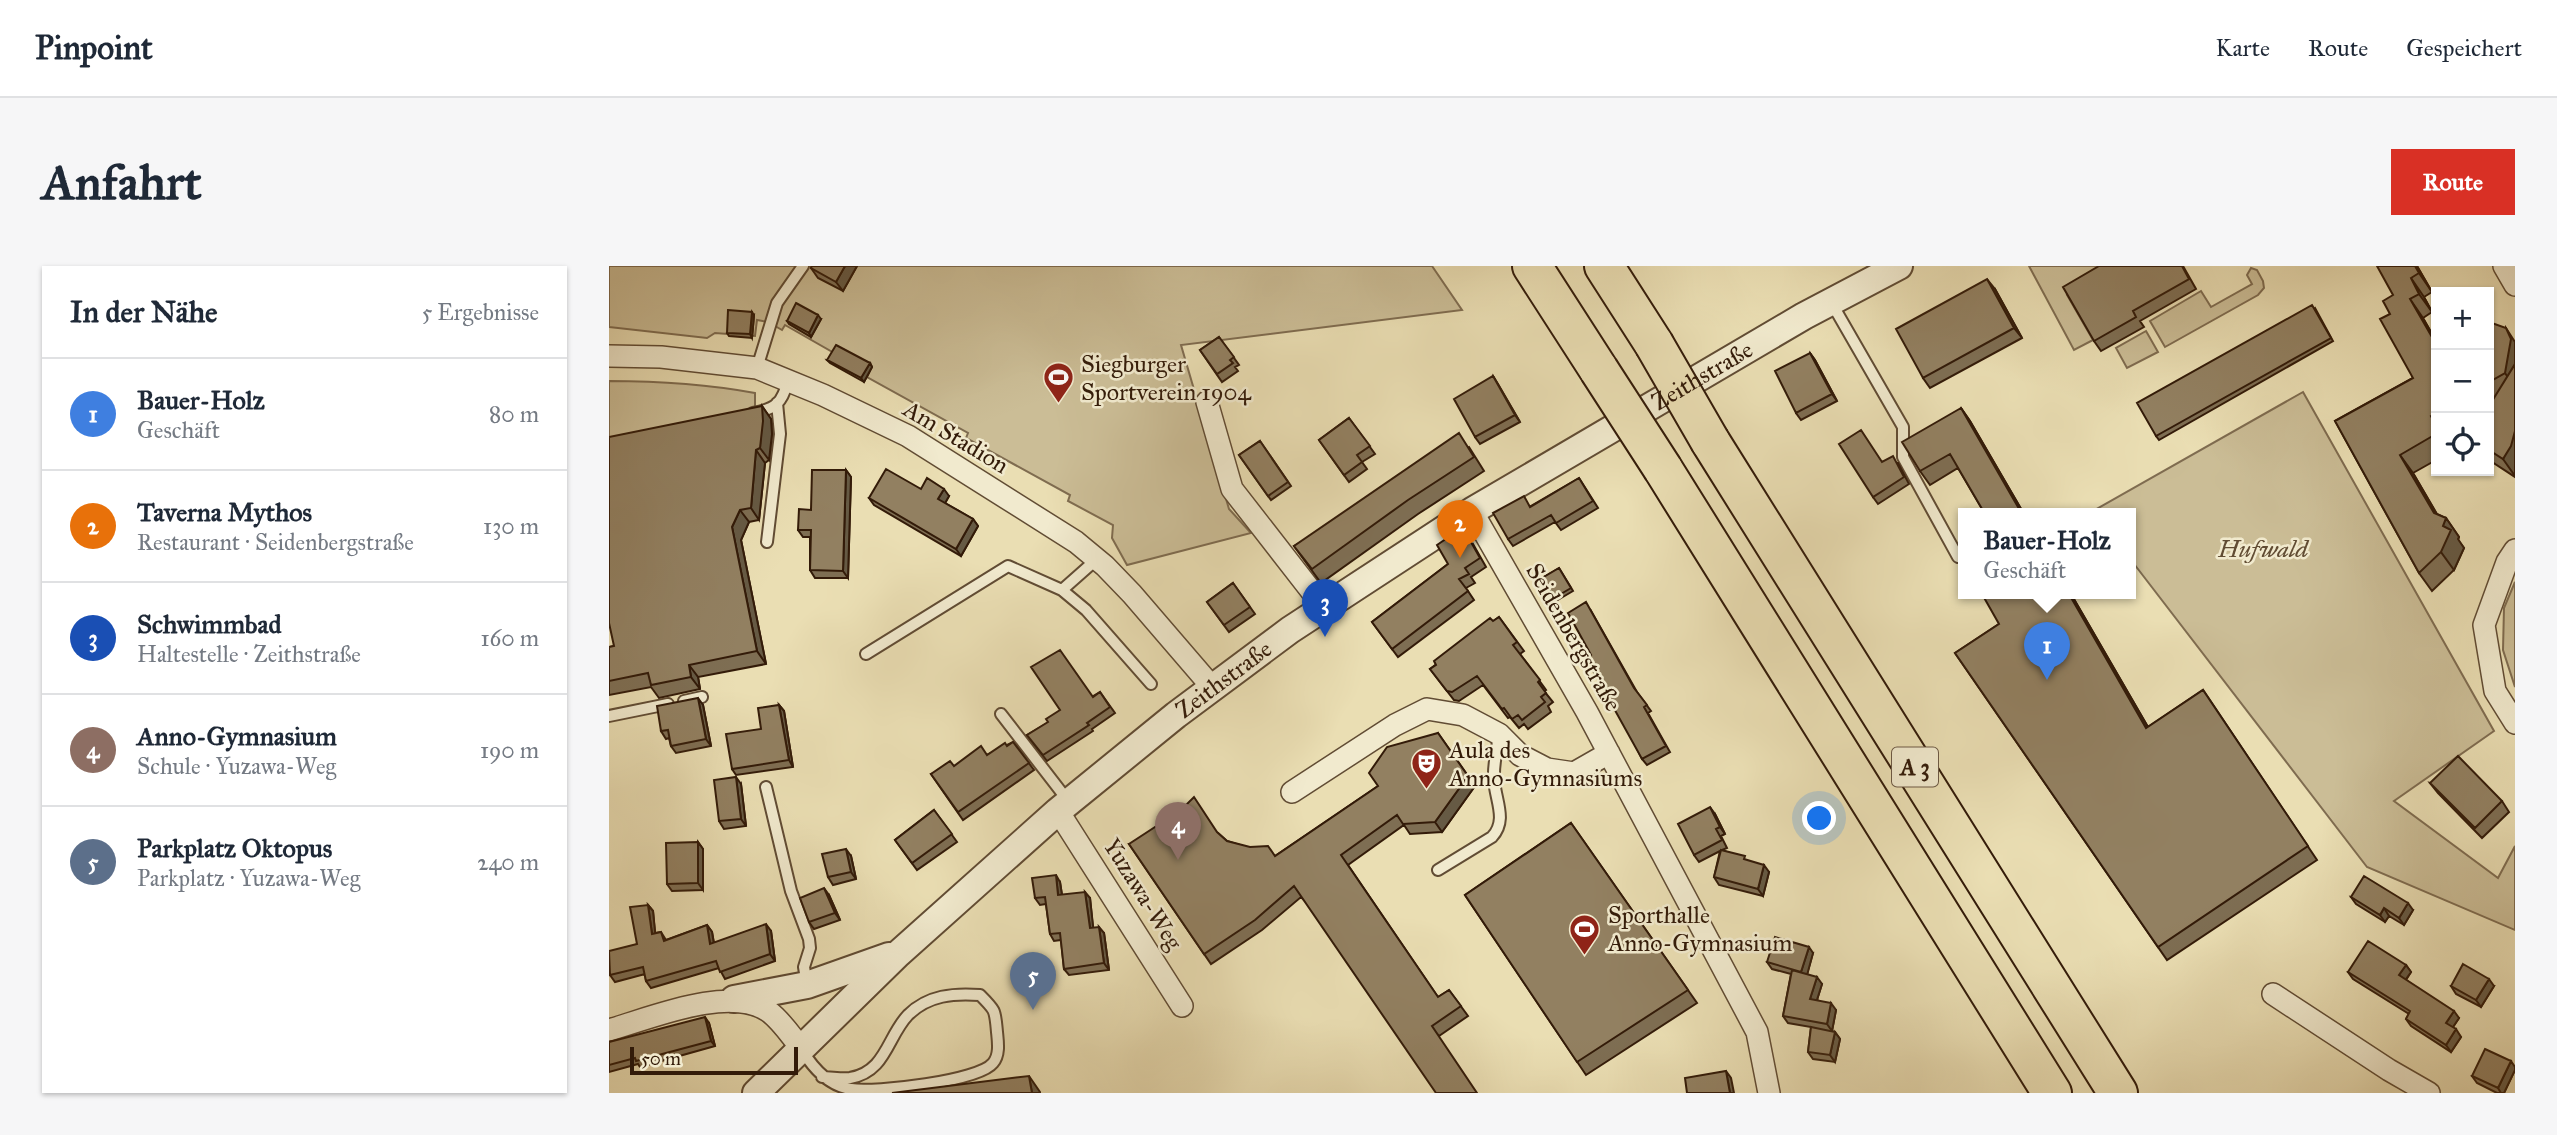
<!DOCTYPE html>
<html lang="de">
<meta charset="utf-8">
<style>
body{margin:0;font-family:"IM FELL Great Primer",serif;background:#f6f6f7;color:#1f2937}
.controls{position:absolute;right:21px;top:21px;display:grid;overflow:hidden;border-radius:0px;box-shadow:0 2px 5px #0004}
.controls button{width:63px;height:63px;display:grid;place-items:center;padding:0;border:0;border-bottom:2px solid #e0e1e3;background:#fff;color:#1f2937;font:35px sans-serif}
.scale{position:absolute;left:21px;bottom:18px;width:168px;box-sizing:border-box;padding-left:7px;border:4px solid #331b09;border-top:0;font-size:19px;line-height:24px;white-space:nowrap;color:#331b09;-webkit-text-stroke:5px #f1eace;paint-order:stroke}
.you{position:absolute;left:1211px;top:553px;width:24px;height:24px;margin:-18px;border:5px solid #fff;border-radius:50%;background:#1a73e8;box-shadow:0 0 0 10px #1a73e833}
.badge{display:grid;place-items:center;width:46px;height:46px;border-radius:50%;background:#d93025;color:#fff;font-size:23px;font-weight:700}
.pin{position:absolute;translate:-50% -58px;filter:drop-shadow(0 2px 4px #0008)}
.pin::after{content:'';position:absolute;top:37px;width:24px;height:21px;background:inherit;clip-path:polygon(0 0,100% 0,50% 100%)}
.popup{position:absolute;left:1349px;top:242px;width:178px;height:91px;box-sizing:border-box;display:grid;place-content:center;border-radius:0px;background:#fff;filter:drop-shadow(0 2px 5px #0005);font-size:23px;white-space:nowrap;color:#747a83}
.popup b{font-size:26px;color:#1f2937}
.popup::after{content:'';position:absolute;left:50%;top:100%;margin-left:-14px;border:14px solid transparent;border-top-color:#fff}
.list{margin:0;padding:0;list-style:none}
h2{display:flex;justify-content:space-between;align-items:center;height:91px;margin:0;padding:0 28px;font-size:30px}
h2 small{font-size:23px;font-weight:400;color:#747a83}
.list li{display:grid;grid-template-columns:46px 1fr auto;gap:21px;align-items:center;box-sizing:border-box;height:112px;padding:0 28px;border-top:2px solid #e0e1e3}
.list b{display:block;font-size:26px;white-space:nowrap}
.list p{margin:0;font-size:23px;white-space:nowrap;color:#747a83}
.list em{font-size:23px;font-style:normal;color:#747a83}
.icon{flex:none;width:38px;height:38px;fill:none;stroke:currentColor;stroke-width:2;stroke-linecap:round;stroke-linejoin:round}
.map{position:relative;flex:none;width:1906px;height:827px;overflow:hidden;border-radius:0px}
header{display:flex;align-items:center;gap:42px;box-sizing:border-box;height:98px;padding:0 35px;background:#fff;border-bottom:2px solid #e0e1e3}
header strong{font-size:33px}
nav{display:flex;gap:38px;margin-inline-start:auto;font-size:24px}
.intro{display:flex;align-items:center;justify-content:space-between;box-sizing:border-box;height:168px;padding:0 42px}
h1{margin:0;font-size:49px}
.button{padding:18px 32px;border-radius:0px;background:#d93025;color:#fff;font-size:24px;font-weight:700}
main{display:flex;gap:42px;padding:0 42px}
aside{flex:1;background:#fff;border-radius:0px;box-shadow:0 2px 5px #0004}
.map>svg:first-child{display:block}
.green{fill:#cbbd96;stroke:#7f6c50;stroke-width:2}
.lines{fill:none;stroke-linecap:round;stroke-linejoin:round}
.service-casing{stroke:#614c34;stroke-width:14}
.minor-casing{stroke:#614c34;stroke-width:24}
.tertiary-casing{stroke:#614c34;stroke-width:30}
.motorway-casing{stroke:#331b09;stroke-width:42}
.service{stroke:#f1eace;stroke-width:10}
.minor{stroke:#f1eace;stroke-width:21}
.tertiary{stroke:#f1eace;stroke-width:26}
.motorway{stroke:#eadeb3;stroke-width:38}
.motorway-bridge-casing{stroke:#331b09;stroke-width:42;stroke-linecap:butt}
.motorway-bridge{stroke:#eadeb3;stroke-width:38}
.wall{fill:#7e6e53;stroke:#331b09;stroke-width:2}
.shaded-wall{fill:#665a44;stroke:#331b09;stroke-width:2}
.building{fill:#928061;stroke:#331b09;stroke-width:2}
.labels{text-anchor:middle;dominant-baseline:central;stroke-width:5;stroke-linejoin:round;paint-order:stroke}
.shield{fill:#f1eace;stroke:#6c5944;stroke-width:2}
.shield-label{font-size:23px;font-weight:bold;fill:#331b09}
.poi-label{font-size:24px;fill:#331b09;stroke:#f1eace;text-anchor:start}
.street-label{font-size:24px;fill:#331b09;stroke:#f1eace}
.park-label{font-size:24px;font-style:italic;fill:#614c33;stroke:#f1eace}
</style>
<header>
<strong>Pinpoint</strong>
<nav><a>Karte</a><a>Route</a><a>Gespeichert</a></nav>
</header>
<div class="intro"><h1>Anfahrt</h1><a class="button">Route</a></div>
<main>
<aside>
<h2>In der Nähe<small>5 Ergebnisse</small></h2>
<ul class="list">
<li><span class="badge" style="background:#3f7fe0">1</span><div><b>Bauer-Holz</b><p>Geschäft</p></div><em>80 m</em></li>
<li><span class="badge" style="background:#e8710a">2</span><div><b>Taverna Mythos</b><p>Restaurant · Seidenbergstraße</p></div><em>130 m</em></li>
<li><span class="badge" style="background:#1a4fb4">3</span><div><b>Schwimmbad</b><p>Haltestelle · Zeithstraße</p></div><em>160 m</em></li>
<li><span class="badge" style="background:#8d6e63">4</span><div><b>Anno-Gymnasium</b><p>Schule · Yuzawa-Weg</p></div><em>190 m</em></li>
<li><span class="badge" style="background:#5c6f8a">5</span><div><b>Parkplatz Oktopus</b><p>Parkplatz · Yuzawa-Weg</p></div><em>240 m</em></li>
</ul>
</aside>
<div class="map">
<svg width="1906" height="827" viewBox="0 0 1906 827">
<rect width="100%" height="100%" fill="#eadeb3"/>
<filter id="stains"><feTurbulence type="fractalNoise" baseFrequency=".00286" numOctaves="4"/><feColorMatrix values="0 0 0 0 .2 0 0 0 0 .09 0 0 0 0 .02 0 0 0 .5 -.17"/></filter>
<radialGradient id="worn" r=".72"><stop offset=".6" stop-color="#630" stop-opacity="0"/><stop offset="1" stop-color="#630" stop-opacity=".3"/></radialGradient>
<path class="green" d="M0 0H823L853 44 572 79 620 243 642 267 518 299 503 272 504 259 459 235 461 229 357 172 359 167 258 111 260 107 176 59 173 64 159 56 148 54 146 70 106 67 98 72 0 61Z
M1420 0H1510L1458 29 1484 74 1465 84Z
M1642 2 1648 4 1654 15 1655 22 1649 29 1556 81 1541 55 1592 25 1602 41 1643 18 1638 9Z
M1537 65 1549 86 1518 102 1507 82Z
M0 115C50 115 97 118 146 127V148L0 176Z
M1694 126 1885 465 1785 535 1889 612 1906 580V664L1758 601 1522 294V248H1486L1484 245Z
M1906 316V421L1894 384 1895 342Z"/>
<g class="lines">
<defs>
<path id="service" d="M1222 36 1294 161V191L1349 291
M148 102 168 37 194 0
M144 147C167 143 173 137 179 115
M158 276 171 168 168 137
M453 324 477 344 542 418
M257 388 399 300 453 324 488 293
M75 435 93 431
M392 448 460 536
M0 450 59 438
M157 521 182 625 200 673 201 682 195 701 198 719
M829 604 883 571C899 554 886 534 885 513 884 499 888 484 890 469
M193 784C204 802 219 820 242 823 266 827 370 815 384 797 391 789 389 776 388 766 386 744 387 745 371 729 345 727 319 729 299 749 278 771 277 806 241 812 233 813 222 811 213 811"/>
<path id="minor" d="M1895 0 1906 19
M0 90 52 91 148 102 214 129 299 170 467 276 496 300 523 328 603 421
M598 136 623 223 714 340
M863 245 978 446 1148 766 1160 827
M1906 284 1898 296 1875 359 1886 425 1906 457
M683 526 786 459 818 443 854 449 890 468 911 489 938 503 965 507 1000 487
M449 545 573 740
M1664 728 1780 804 1820 827
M0 764C42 752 120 719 159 745 172 754 182 770 192 782"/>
<g id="tertiary">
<path d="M125 733 198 719 280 690"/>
<path id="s1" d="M147 827 289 688 449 545 567 449 681 364 863 245 1195 50 1290 0"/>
</g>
<path id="motorway" d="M923 0 990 104
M995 0 1045 78
M1101 175 1509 827
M1054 203 1443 827"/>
</defs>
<use href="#service" class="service-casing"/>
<use href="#minor" class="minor-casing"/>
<use href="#tertiary" class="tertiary-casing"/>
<use href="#motorway" class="motorway-casing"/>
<use href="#service" class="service"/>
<use href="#minor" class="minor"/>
<use href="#tertiary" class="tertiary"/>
<use href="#motorway" class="motorway"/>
<defs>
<path id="motorway-bridge" d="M1045 78 1101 175
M990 104 1054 203"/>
</defs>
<use href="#motorway-bridge" class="motorway-bridge-casing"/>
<use href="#motorway-bridge" class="motorway-bridge"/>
</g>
<path class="wall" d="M203 0H248L234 25 209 12 202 2Z
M1490 0H1574L1587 23 1531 55 1535 61 1492 85 1485 75Z
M1808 0 1823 26 1815 31 1823 46 1814 52 1827 75V194L1804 207 1828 248 1837 252 1850 271 1849 274 1855 282 1845 304 1823 325 1810 307 1726 155 1804 112 1781 48 1784 29Z
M1386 23 1413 72 1321 122 1314 112Z
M1706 42 1724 75 1550 174 1547 170Z
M145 49 143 72 120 70 118 67Z
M212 53 202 71 180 58 178 55Z
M1880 56 1906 76V211L1880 194Z
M610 71 630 99 626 101 629 105 613 116 591 84Z
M1201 87 1206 94 1228 135 1192 154 1187 147Z
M218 94 261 97 263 101 255 116 221 97Z
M884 110 911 156 871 178 866 171Z
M153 140 162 153 163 168 160 194 156 197 150 254 140 256 132 274 157 398 89 411 91 423 50 432 42 421 0 429V381L5 380Z
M1352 142 1361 155 1415 248H1376L1349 202 1321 219 1311 205Z
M740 152 766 188 753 196 758 203 740 216 710 174Z
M651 175 682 220 662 234 630 189Z
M860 181 875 205 809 248 712 317 685 280Z
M1274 196 1289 197 1300 218 1269 238 1264 231Z
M237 204 242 211 239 312H206L201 304V271H194L189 264 202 244Z
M970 212 989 242 952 264 946 256 904 280 899 273 922 240Z
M312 223 340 230 336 237 364 253 369 260 352 290 265 239 260 232Z
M864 278 877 301 862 311 866 317 857 322 865 334 789 391 763 356 839 298Z
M950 302 964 325 947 335 933 312Z
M624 317 646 348 620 366 598 336Z
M1462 328 1539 461 1594 424 1708 594 1558 694 1346 387 1390 358Z
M981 343 1028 426 1042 445 1039 447 1061 486 1038 499 1033 493 982 389Z
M890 351 915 385 911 388 937 424 935 425 944 436 939 440 942 446 919 463 915 458 910 462 901 451 899 452 874 419 850 435 845 434 821 403Z
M491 426 506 447 483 463 484 465 438 495 418 469Z
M94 439 102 480 67 487 62 480 60 472 57 473 52 465Z
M170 439 175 445 184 501 127 509 123 503Z
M829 467 866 520 833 566 801 568 795 559 739 599 829 731 840 724 859 750 830 770 692 631 653 664 602 698 520 578 609 567 618 575 666 590 769 520Z
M404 476 425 504 354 554 322 508 378 489Z
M1821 517 1893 535 1900 546 1873 572 1829 527Z
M132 518 137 560 115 563 110 555Z
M325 544 348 576 308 604 286 574Z
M1106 548 1116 568 1112 570 1118 582 1113 584 1139 595 1160 606 1154 630 1110 619 1105 611 1111 585 1090 596 1085 589Z
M962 557 1088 737 977 809 856 629Z
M89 576 94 583V624L63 625 58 618Z
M242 590 247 613 224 619 219 611Z
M451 616 453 629 481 632 484 662 495 667 500 704 460 709 455 703 452 674 445 675 441 668 437 638 431 639 426 632Z
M220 629 231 654 205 663 200 656Z
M1742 631 1804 644 1795 659 1780 650 1776 656 1747 638Z
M39 639 44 645 46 667 52 666 57 674 98 659 103 666 105 677 162 665 166 695 116 713 110 702 42 722 37 715 36 708 6 716 1 709 28 678Z
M1204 687 1198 708 1213 718 1208 734 1227 744 1223 765 1226 766 1231 773 1226 796 1204 793 1199 786 1202 761 1179 757 1174 750 1182 708 1163 703 1158 696Z
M1797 699 1802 706 1797 714 1850 752 1844 761 1852 771 1842 786 1802 760 1797 753 1800 748 1744 713 1739 706Z
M1842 720H1885L1872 741 1847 728Z
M100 757 106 780 31 801 29 798 0 806V776Z
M1906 804 1895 827H1888L1868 817 1863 810Z"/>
<path class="shaded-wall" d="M236 0H248L234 25 227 16Z
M1806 0H1808L1823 26 1810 7Z
M1802 12 1815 31 1823 46 1810 28Z
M1378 13 1386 23 1413 72 1405 62Z
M1801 33 1814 52 1827 75V78Z
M143 46 145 49 143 72 141 68Z
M209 49 212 53 202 71 200 67Z
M1897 62 1906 76V122L1896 107Z
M1201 87 1206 94 1228 135 1223 128Z
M261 97 263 101 255 116 252 112Z
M884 110 889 118 911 156 906 149Z
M153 140 162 153 163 168 160 194 151 182Z
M1352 142 1361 155 1415 248H1413Z
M1906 165V210L1894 193Z
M147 184 156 197 150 254 142 242Z
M1791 189 1804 207 1834 259 1837 252 1850 271 1849 273 1855 282 1845 304 1832 286 1825 247Z
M237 204 242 211 239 312 234 305Z
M335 223 340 230 334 241 329 233Z
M131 244 140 256 132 274 157 398 148 385 123 261Z
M364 253 369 260 352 290 347 283Z
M1460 328H1462L1547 475 1537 462Z
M80 399 89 411 91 423 82 411Z
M89 432 94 439 102 480 97 473Z
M170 439 175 445 184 501 180 494Z
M859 510 866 520 833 566 826 556Z
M127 511 132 518 137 560 132 553Z
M1101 541 1106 548 1116 568 1111 561Z
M89 576 94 583V624L89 617Z
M237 583 242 590 247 613 242 606Z
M1155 599 1160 606 1154 630 1149 623Z
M447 609 451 616 454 636 449 629Z
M215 622 220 629 231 654 226 647Z
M476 626 481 632 485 669 481 662Z
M1799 637 1804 644 1795 659 1790 652Z
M39 639 44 645 47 675 43 668Z
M1775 642 1780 650 1776 656 1771 649Z
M157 658 162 665 166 695 161 688Z
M98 659 103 666 106 685 101 678Z
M490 661 495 667 500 704 495 697Z
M1200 681 1204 687 1197 713 1192 706Z
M1797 699 1802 706 1795 716 1790 709Z
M1208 711 1213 718 1206 740 1201 733Z
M1880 713 1885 720 1872 741 1867 734Z
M1222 737 1227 744 1223 765 1218 758Z
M1845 745 1850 752 1842 764 1837 757Z
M96 751 100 757 106 780 102 775Z
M1847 763 1852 771 1842 786 1837 779Z
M1226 766 1231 773 1226 796 1221 789Z
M1902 795 1906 801V804L1895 827H1892L1889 822Z
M1117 805 1122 812 1125 827H1121Z
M420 810 431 826V827H423Z"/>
<path class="building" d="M203 0H236L227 16 202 2Z
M1490 0H1573L1580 13 1524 45 1527 51 1485 75 1454 21Z
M1768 0H1806L1810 7 1802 12 1810 28 1801 33 1827 78V147L1822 150 1827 159V168L1791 189 1825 247 1837 252 1834 260 1842 264 1832 286 1810 307 1726 155 1804 112 1771 53 1781 48 1774 35 1784 29Z
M1378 13 1405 62 1314 112 1287 63Z
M187 37 209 49 200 67 178 55Z
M1703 39 1722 72 1547 170 1528 137Z
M119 44 143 46 141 68 118 67Z
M1880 56 1897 62 1902 73 1896 107 1880 116Z
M610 71 625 91 621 94 624 97 608 108 591 84Z
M227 79 261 97 252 112 218 94Z
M1201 87 1223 128 1187 147 1166 105Z
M1906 98V165L1902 180 1894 193 1880 184V140Z
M884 110 906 149 866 171 845 133Z
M153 140 154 155 151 182 147 184 142 242 131 244 123 261 148 385 80 399 82 411 42 419 39 407 0 415V381L5 380 0 357V171Z
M1352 142 1413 248H1376L1341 188 1311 205 1293 176Z
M740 152 761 180 748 189 753 196 735 209 710 174Z
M1252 164 1273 196 1284 190 1295 211 1264 231 1230 178Z
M850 167 865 191 799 234 703 303 685 280Z
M651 175 679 216 659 230 630 189Z
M277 203 312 223 318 212 335 223 329 233 364 253 347 283 260 232Z
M203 204H237L234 305 201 304 202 264H189L190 243 202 244Z
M970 212 984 235 947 257 942 249 899 273 884 247 915 230 921 241Z
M847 266 858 269 871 292 856 302 860 308 850 313 859 325 783 383 763 356 839 298 828 279Z
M950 302 962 322 945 332 933 312Z
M624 317 641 341 615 359 598 336Z
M1373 328H1460L1537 462 1594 424 1699 580 1549 681 1346 387 1390 358Z
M977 336 1025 422 1038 439 1035 441 1057 480 1033 493 977 392 982 389 959 347Z
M890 351 908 376 904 379 931 414 929 416 937 427 932 431 936 436 913 454 909 449 903 453 895 442 893 443 868 410 843 426 838 425 821 403 827 399 825 395 864 365 881 352 884 355Z
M451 384 484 431 491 426 501 441 478 457 480 459 434 489 418 469 439 456 437 453 451 444 422 401Z
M89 432 97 473 62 480 59 464 52 465 48 440Z
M170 439 180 494 123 503 117 468 152 463 149 442Z
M829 467 859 510 826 556 794 558 788 549 732 589 829 731 840 724 852 740 823 760 868 827H827L685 620 646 654 595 688 520 578 572 544 585 531 608 566 618 575 641 581 659 580 666 590 769 520 760 507 778 481Z
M404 476 420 497 349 546 322 508 341 495 345 500 372 480 378 489 396 477 398 480Z
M1849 490 1893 535 1866 562 1821 517Z
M127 511 132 553 110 555 105 514Z
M1101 541 1111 561 1107 563 1113 574 1085 589 1069 558Z
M325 544 343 568 303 597 286 574Z
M962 557 1079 724 968 796 856 629Z
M89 576V617L58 618 57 577Z
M237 583 242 606 219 611 213 588Z
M1112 584 1136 590 1135 593 1155 599 1149 623 1105 611Z
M447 609 449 629 476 626 481 662 490 661 495 697 455 703 451 667 441 668 436 631 426 632 423 612Z
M1755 610 1799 637 1790 652 1775 642 1771 649 1742 631Z
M215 622 226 647 200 656 191 632Z
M39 639 43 668 52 666 55 675 98 659 101 678 157 658 161 688 111 706 107 695 37 715 34 701 1 709 0 685 28 678 21 641Z
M1166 671 1200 681 1192 706 1158 696Z
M1759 675 1797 699 1790 709 1845 745 1837 757 1847 763 1837 779 1797 753 1801 745 1739 706Z
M1854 698 1880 713 1867 734 1842 720Z
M1183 704 1208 711 1201 733 1222 737 1218 758 1174 750Z
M96 751 102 775 27 795 26 792 0 799V776Z
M1202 761 1226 766 1221 789 1199 786Z
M1876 783 1902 795 1889 822 1863 810Z
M1117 805 1121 827H1078L1076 812Z
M420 810 423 827H283Z"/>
<defs>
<symbol id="stadium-pin" viewBox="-11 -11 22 30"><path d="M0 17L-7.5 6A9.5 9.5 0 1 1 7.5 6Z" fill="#8f2418" stroke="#f1eace"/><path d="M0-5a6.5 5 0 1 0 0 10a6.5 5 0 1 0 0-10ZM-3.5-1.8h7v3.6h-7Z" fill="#fff"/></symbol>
<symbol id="theatre-pin" viewBox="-11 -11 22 30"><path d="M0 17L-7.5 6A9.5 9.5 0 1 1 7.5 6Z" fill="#8f2418" stroke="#f1eace"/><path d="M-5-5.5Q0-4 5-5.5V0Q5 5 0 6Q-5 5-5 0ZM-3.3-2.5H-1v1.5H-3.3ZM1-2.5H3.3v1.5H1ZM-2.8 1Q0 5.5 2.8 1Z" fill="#fff"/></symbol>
</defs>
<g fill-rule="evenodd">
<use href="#stadium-pin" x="432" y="94" width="35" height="47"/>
<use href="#theatre-pin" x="800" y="480" width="35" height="47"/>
<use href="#stadium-pin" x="958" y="646" width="35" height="47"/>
</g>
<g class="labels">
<rect class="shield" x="1283" y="481.5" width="46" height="39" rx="5"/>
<g class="shield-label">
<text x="1306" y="501">A 3</text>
</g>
<g class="poi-label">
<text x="472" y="98">Siegburger<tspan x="472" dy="28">Sportverein 1904</tspan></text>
<text x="840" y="484">Aula des<tspan x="840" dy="28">Anno-Gymnasiums</tspan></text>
<text x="999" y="649">Sporthalle<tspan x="999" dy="28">Anno-Gymnasium</tspan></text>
</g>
<g class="street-label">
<text stroke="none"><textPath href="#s1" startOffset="1192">Zeithstraße</textPath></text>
<text transform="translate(347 171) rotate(31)">Am Stadion</text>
<text transform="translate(965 371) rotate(60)">Seidenbergstraße</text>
<text stroke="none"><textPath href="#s1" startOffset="625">Zeithstraße</textPath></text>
<text transform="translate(534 628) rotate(58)">Yuzawa-Weg</text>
</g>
<g class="park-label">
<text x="1654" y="283">Hufwald</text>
</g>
</g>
<rect width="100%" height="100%" filter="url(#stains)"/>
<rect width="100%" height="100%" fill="url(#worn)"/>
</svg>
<div class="controls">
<button>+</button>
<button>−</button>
<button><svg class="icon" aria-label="locate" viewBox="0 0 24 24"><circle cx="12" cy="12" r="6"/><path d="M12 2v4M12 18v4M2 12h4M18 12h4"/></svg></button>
</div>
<div class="scale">50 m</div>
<div class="you"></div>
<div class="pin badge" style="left:1438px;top:414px;background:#3f7fe0">1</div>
<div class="popup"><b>Bauer-Holz</b>Geschäft</div>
<div class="pin badge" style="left:851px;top:292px;background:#e8710a">2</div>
<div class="pin badge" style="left:716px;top:371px;background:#1a4fb4">3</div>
<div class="pin badge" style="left:569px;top:594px;background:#8d6e63">4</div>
<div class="pin badge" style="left:424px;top:744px;background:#5c6f8a">5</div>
</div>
</main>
